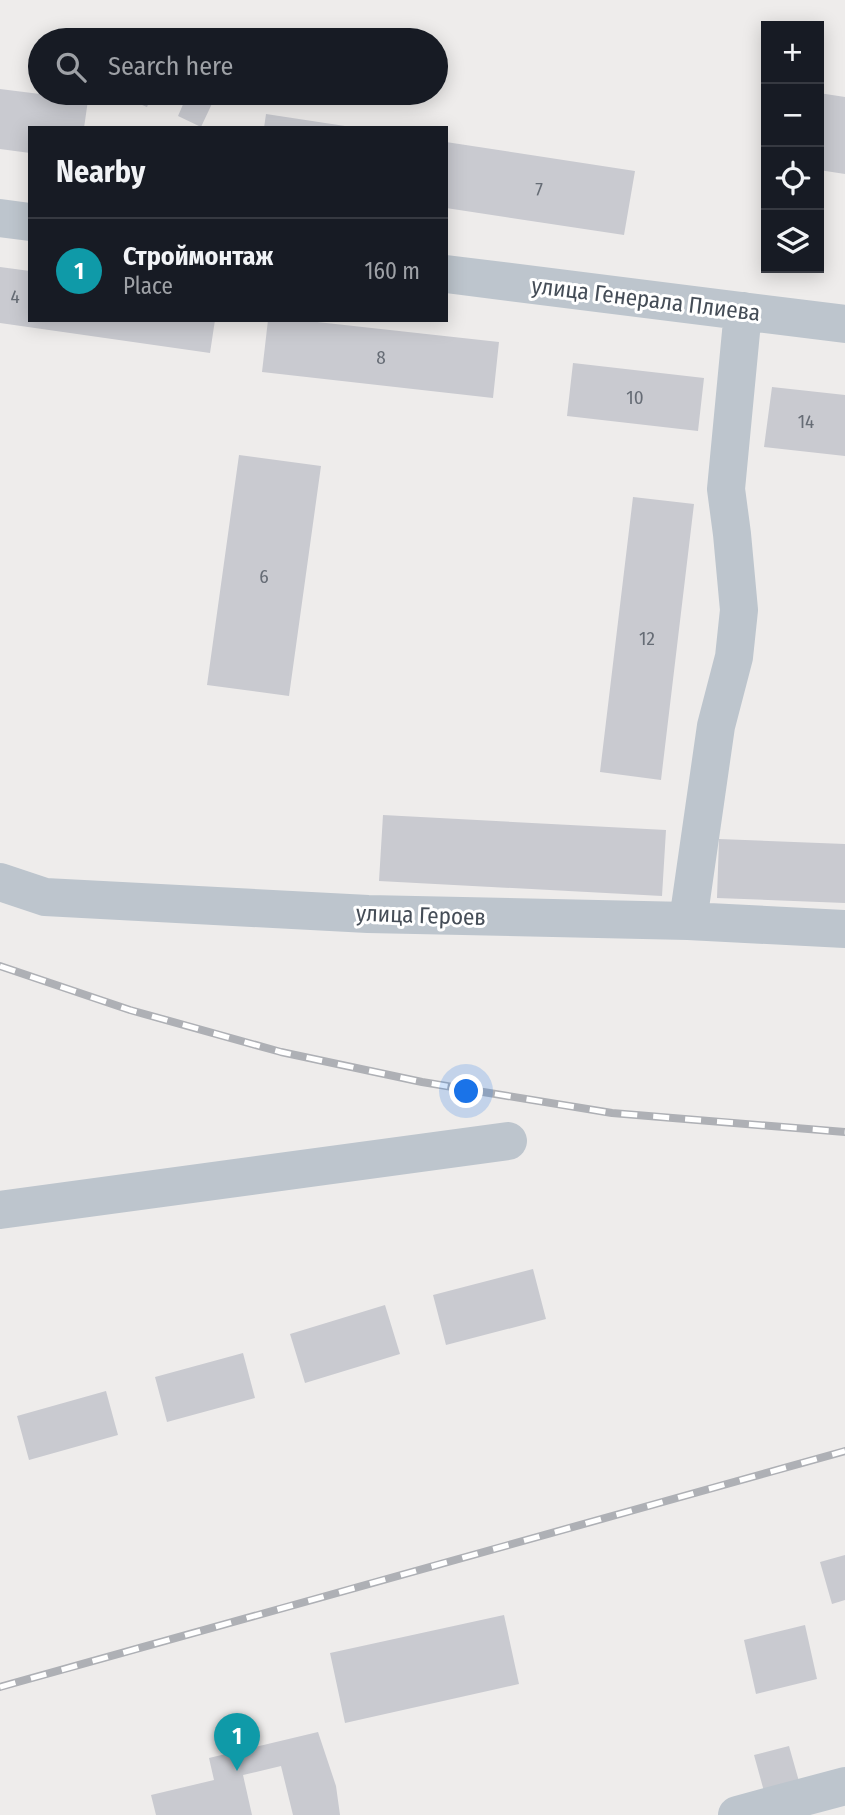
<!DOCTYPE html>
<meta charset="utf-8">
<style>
body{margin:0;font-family:"Fira Sans Condensed",sans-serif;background:#20242c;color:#f1f3f6}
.controls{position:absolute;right:21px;top:21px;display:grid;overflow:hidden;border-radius:0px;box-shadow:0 4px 18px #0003}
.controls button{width:63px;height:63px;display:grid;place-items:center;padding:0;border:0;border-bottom:2px solid #363941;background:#171b24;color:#f1f3f6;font:35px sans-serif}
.you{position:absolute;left:467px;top:1092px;width:24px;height:24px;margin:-18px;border:5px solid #fff;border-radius:50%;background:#1a73e8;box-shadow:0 0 0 10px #1a73e833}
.badge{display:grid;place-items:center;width:46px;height:46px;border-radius:50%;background:#b45309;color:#fff;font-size:23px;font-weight:700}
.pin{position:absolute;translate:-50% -58px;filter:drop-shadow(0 2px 4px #0008)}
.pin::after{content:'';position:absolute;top:37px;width:24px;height:21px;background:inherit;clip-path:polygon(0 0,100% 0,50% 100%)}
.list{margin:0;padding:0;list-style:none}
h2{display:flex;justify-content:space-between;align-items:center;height:91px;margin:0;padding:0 28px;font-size:30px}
h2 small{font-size:23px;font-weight:400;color:#9ea1a6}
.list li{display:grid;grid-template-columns:46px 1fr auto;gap:21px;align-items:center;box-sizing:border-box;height:105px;padding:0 28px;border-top:2px solid #363941}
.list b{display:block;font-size:26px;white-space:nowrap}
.list p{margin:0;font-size:23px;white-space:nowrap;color:#9ea1a6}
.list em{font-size:23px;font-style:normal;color:#9ea1a6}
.icon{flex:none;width:38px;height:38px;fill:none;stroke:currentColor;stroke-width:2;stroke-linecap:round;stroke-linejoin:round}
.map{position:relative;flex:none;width:845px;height:1815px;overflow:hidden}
.search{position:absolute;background:#171b24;box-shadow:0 4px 18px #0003;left:28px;top:28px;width:420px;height:77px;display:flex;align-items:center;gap:18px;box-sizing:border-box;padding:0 24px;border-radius:38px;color:#9ea1a6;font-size:26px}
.panel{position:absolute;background:#171b24;box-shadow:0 4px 18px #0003;left:28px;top:126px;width:420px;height:196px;border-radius:0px}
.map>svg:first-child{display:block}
.building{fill:#c9cad0}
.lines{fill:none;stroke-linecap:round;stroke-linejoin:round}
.minor{stroke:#bdc5cd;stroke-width:38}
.rail-casing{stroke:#aeb0b5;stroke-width:8}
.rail{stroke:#fff;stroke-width:5;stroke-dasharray:16;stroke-linecap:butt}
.labels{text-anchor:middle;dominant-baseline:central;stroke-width:6;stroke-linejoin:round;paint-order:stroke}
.number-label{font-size:19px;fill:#666c75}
.street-label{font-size:23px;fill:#454d57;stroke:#fff}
</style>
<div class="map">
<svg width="845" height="1815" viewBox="0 0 845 1815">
<rect width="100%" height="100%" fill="#eeeceb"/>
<path class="building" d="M0 89 88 100 84 128H30V153L0 149Z
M119 93H153L147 107 118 95Z
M188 93H217L201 127 178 116Z
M819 93 845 97V174L819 170Z
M266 114 345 126V128H264Z
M446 142 635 171 624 235 446 208Z
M0 267 30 271V320H215L210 353 0 323Z
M268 320H299L499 342 493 398 262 372Z
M573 363 704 378 698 431 567 416Z
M772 387 845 395V456L764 447Z
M239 455 321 466 289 696 207 685Z
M633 497 694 504 661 780 600 772Z
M383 815 666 830 662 896 379 881Z
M719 839 845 844V903L717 898Z
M533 1269 546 1319 446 1345 433 1295Z
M385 1305 400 1354 305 1383 290 1334Z
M243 1353 255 1398 167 1422 155 1377Z
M106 1391 118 1435 29 1460 17 1416Z
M845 1555V1600L832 1604 820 1562Z
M504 1615 519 1684 345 1723 330 1653Z
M805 1625 817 1679 756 1694 744 1640Z
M318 1732 336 1786 340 1815H293L281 1766 243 1775 252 1815H156L151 1795 214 1780 209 1758Z
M789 1746 800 1785 765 1795 754 1755Z"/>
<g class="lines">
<path class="minor" d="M0 218 30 222
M446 274 845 324
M0 882 45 897 368 914 688 921 845 929
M688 921 716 726 734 657 739 610 732 534 726 489 743 311
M0 1210 508 1141
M737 1815 845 1786"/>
<defs>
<path id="rail" d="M0 966 130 1010 281 1052 422 1082 612 1113 845 1132
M0 1687 845 1451"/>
</defs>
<use href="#rail" class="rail-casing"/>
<use href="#rail" class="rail"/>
</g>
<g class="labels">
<g class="number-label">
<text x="539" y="189">7</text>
<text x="15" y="296">4</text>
<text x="381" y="357">8</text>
<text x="635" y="397">10</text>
<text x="806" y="421">14</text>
<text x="264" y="576">6</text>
<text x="647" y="638">12</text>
</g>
<g class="street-label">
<text transform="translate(646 299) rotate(7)">улица Генерала Плиева</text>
<text transform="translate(421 915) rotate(2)">улица Героев</text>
</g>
</g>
</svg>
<div class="controls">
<button>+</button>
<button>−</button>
<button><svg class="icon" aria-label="locate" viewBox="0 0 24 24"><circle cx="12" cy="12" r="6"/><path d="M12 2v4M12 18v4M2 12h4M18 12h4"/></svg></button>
<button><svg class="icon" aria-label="layers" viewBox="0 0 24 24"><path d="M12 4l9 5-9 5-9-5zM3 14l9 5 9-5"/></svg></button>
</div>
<div class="you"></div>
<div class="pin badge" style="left:237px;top:1771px;background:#0f9aa8">1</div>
<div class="search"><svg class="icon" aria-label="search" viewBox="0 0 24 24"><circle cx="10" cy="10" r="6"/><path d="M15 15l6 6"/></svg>Search here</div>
<section class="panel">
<h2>Nearby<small></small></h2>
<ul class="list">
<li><span class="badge" style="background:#0f9aa8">1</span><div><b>Строймонтаж</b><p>Place</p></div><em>160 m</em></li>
</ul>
</section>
</div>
